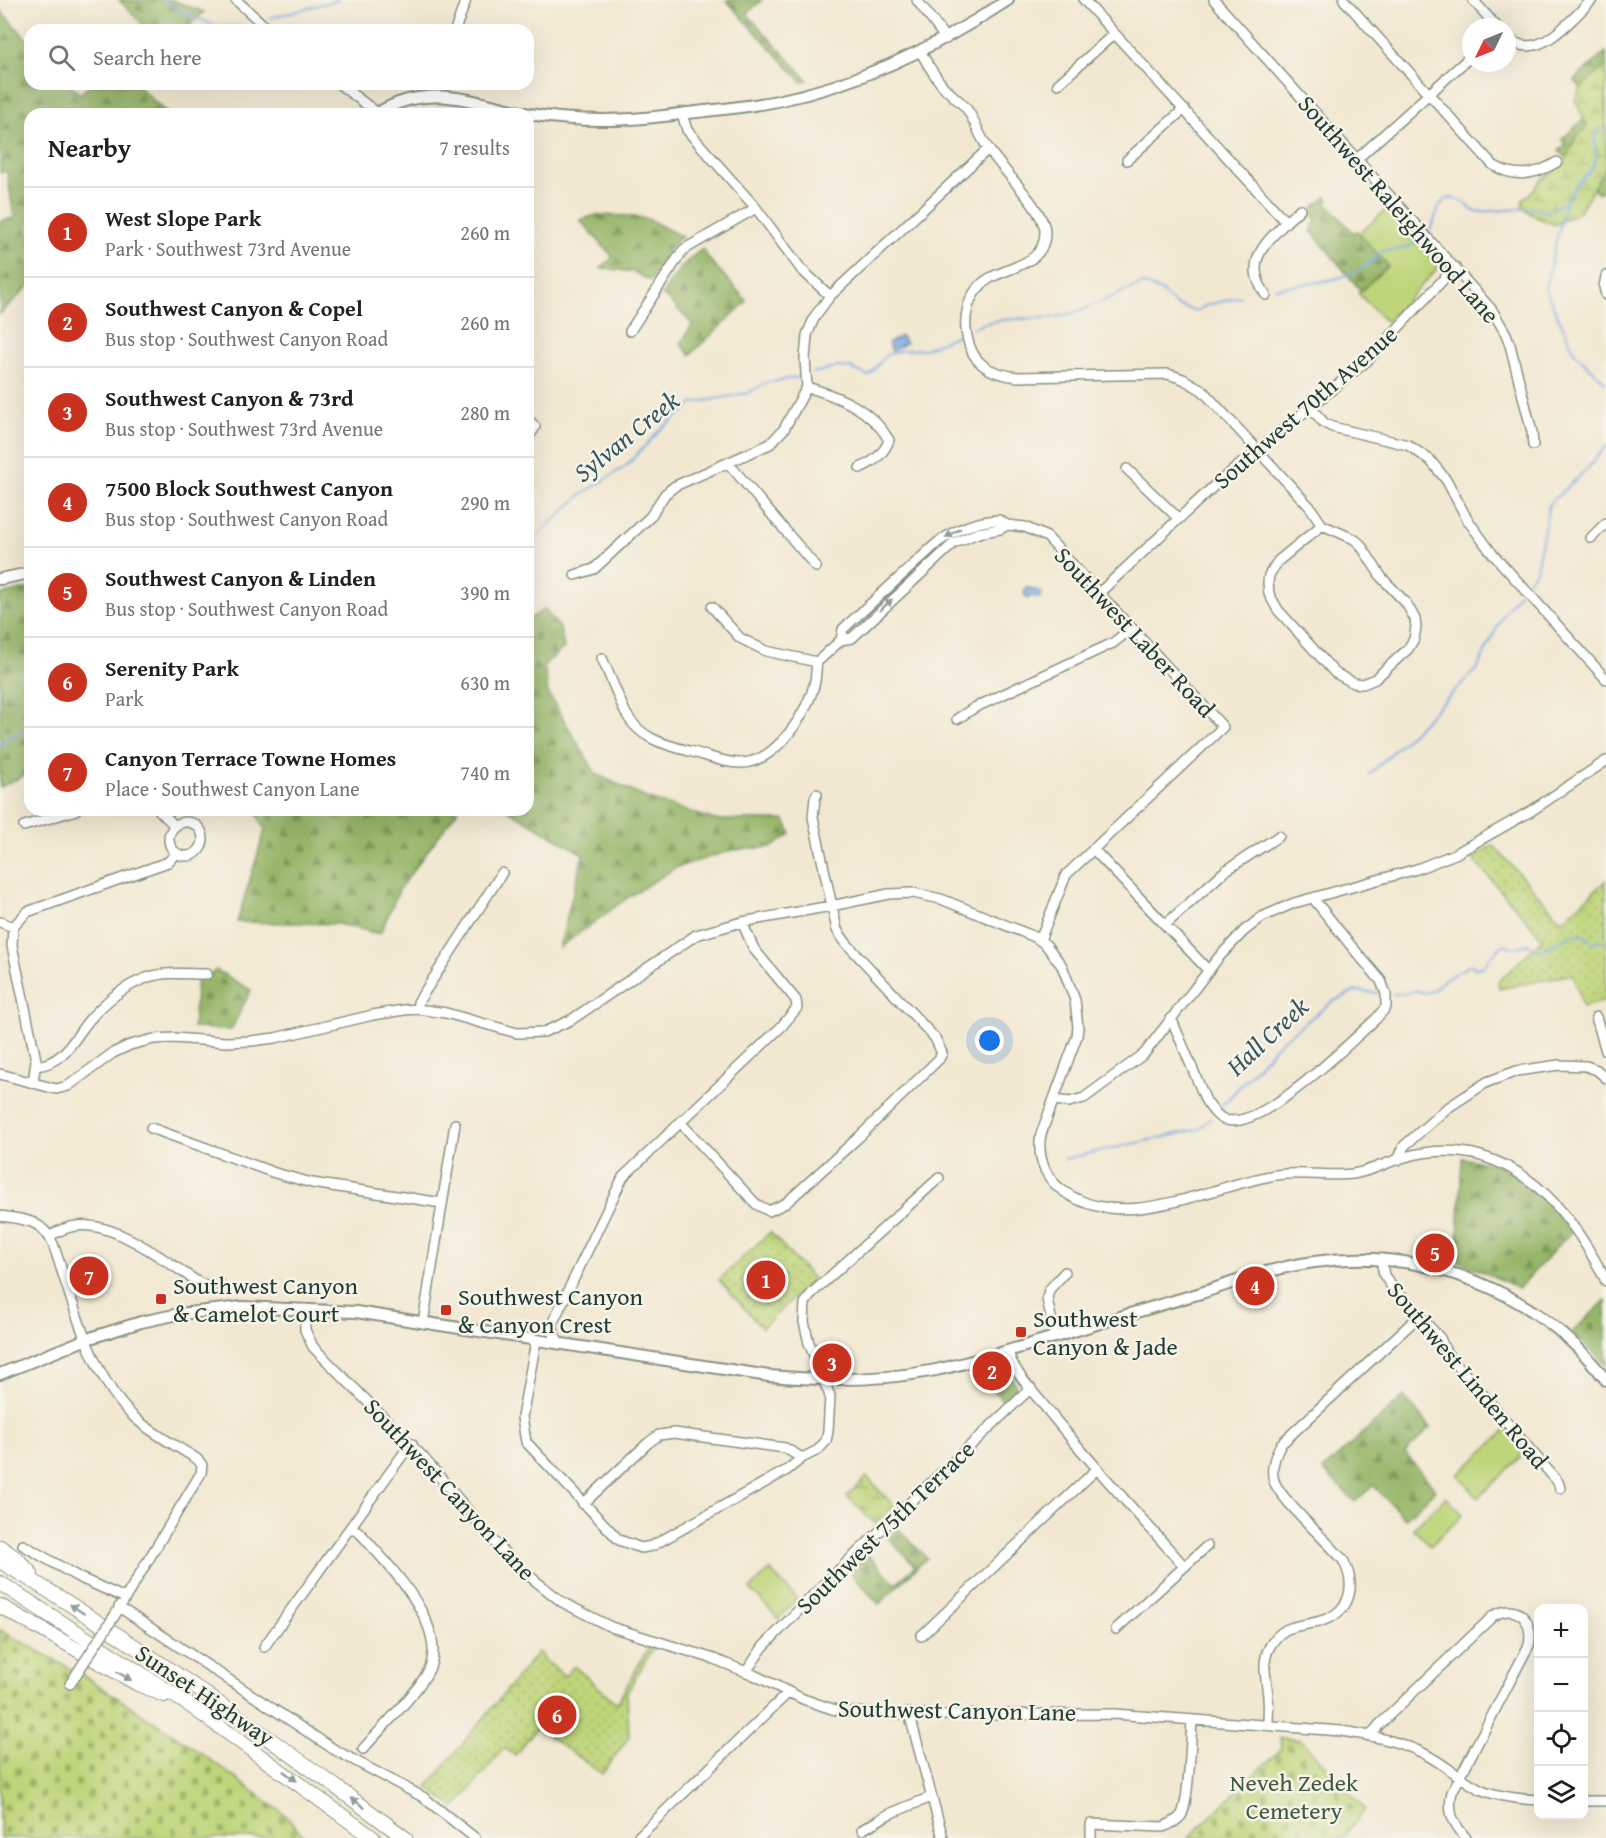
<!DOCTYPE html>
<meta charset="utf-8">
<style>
body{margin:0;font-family:"Gentium Book Plus",serif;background:#f6f6f6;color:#202124}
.controls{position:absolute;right:18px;bottom:18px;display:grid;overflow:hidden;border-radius:12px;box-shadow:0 6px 24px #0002}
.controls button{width:54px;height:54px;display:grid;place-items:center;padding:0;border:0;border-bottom:2px solid #e0e0e0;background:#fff;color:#202124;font:30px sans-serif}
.compass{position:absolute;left:1462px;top:18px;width:54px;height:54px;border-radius:50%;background:#fff;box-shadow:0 6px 24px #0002;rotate:227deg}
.you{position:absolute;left:990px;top:1041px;width:21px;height:21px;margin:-15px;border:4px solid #fff;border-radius:50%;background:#1a73e8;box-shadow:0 0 0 9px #1a73e833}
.badge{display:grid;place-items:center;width:39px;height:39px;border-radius:50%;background:#c8321e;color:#fff;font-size:20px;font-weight:700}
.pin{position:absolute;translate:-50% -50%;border:3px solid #fff;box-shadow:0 2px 6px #0006}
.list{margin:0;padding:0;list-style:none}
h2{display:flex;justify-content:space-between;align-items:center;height:78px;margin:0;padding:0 24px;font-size:26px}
h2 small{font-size:20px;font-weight:400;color:#757577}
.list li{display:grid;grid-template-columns:39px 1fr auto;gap:18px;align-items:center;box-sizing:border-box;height:90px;padding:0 24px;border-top:2px solid #e0e0e0}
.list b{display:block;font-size:22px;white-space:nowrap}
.list p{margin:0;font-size:20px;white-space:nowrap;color:#757577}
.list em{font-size:20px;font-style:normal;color:#757577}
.icon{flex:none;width:33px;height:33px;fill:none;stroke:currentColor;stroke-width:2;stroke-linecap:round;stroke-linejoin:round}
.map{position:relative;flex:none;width:1606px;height:1838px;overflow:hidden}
.search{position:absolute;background:#fff;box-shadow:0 6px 24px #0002;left:24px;top:24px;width:510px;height:66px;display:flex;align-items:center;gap:15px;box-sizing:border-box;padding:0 21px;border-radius:18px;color:#757577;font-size:22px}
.panel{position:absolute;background:#fff;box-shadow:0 6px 24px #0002;left:24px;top:108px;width:510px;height:708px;border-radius:18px}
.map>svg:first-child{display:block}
.grass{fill:#bed579;stroke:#6e8956;stroke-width:1.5}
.forest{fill:url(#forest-firs);stroke:#5a7a4e;stroke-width:1.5}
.wetland{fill:url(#wetland-marsh);stroke:#6e8956;stroke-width:1.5}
.cemetery{fill:url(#cemetery-stones);stroke:#6e8956;stroke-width:1.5}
.park{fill:url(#park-dots);stroke:#6e8956;stroke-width:1.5}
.water{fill:#79a8e3;stroke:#4c728c;stroke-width:1.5}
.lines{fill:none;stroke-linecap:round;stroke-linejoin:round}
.stream{stroke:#79a8e3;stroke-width:2}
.minor-casing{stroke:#889282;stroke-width:12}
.major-casing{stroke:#889282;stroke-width:14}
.highway-casing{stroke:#889282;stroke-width:16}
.minor{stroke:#fff;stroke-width:9}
.major{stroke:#fff;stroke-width:10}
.highway{stroke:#fff;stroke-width:14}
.minor-bridge-casing{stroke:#889282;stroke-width:12;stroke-linecap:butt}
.minor-bridge{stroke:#fff;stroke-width:9}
.oneway{fill:#8f9e9a}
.poi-dot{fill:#c8321e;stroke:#f7f3e8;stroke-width:2}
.labels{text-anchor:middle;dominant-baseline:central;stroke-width:5;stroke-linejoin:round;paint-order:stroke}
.street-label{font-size:24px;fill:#1f3d34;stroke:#f7f3e8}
.poi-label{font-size:24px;fill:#1f3d34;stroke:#f7f3e8;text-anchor:start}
.park-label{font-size:24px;fill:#3f5b42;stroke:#f7f3e8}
.water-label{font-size:26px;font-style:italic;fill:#365860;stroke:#f7f3e8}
</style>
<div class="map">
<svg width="1606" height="1838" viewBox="0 0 1606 1838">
<defs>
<pattern id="forest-firs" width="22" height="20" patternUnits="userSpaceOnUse" patternTransform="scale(1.5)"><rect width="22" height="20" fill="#96b669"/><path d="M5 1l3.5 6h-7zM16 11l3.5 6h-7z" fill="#7a9557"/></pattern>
<pattern id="wetland-marsh" width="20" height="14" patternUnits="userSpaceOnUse" patternTransform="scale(1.5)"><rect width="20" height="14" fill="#bed579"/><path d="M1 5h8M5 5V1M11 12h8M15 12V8" fill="none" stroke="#9aae64"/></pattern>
<pattern id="cemetery-stones" width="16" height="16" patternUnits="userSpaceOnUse" patternTransform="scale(1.5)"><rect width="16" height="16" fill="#bed579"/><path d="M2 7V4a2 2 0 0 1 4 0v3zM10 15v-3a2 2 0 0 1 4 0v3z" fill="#9aae64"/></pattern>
<pattern id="park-dots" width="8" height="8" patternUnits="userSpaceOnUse" patternTransform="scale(1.5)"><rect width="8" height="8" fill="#bed579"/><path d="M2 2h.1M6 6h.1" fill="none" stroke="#9aae64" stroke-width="1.8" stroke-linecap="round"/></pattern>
</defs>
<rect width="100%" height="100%" fill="#f7f3e8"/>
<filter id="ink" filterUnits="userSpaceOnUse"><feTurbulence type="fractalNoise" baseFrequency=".0167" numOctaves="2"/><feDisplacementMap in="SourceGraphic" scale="12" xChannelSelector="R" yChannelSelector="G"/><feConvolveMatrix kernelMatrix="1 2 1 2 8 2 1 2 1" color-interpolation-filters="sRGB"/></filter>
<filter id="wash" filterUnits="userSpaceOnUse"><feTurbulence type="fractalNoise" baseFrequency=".008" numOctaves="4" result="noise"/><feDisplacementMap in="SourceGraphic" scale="24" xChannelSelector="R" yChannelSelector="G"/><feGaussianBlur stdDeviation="1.35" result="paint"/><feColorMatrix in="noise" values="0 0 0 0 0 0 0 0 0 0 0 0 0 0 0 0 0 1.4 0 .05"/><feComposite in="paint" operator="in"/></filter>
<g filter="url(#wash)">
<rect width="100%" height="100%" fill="#f2e8d1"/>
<path class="grass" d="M1388 208 1440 266 1386 322 1358 293 1388 266 1359 234Z
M1507 1429 1527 1451 1478 1498 1458 1475Z
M1446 1497 1463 1515 1430 1546 1413 1528Z
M770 1570 797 1599 779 1619 750 1589Z"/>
<path class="forest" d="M119 0H172L204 12 185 30H148Z
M726 0H762L747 14 808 80 802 82Z
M0 10 30 42V84H70L80 94 91 84H136L168 114H30V285L0 314V221L14 218 7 171 0 173Z
M1606 52V187L1598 194 1559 151 1566 145 1562 139 1598 106 1574 80Z
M1326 197 1329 200 1326 203 1354 233 1357 231 1388 266 1361 291 1311 231 1316 221 1312 209Z
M596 215 634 216 650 220 682 237 672 245 650 281 634 272 601 268 613 257 580 220Z
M703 249 708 258 747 301 690 355 681 344 692 324 670 301 662 295C673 277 684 261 703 249Z
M30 588V773L0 787V595Z
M545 609 560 628 564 648 544 665 548 693 596 774 646 798 715 820H785L791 834 772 847 733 850 675 868 630 896 559 948 583 854 508 810H528V620Z
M255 810H458L400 888 380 934 338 924 237 922 265 830Z
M216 970 251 990 231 1030 193 1028 197 977 209 976Z
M1462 1158C1474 1160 1487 1162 1499 1166 1530 1179 1551 1206 1571 1232L1519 1288 1457 1260Z
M1606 1300V1365L1572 1332Z
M1004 1376 1012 1378 1017 1388 1004 1402 985 1381Z
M1404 1396 1430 1428 1405 1453 1436 1490 1405 1519 1373 1485 1355 1502 1323 1470Z
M898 1528 927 1558 879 1604 851 1574 850 1570 867 1554 896 1584 915 1566 888 1538Z"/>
<path class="wetland" d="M1606 66V166L1580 211 1555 225 1536 217 1522 208 1523 199 1534 190 1540 181 1565 162 1575 140 1587 126 1575 100C1580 84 1594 77 1606 66Z
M867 1477 894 1506 875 1524 847 1496Z"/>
<path class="cemetery" d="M0 1630 84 1676 190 1745 283 1813 306 1838H0Z
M1280 1738 1301 1740 1365 1809 1343 1838H1188L1281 1749Z"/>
<path class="park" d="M1493 845 1562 921 1606 880V997L1601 1002 1583 1007 1573 974 1499 989 1498 982 1543 939 1472 858Z
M770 1232 813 1279 762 1328 719 1280Z
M650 1645 654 1646 627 1693 629 1737 602 1774 537 1728 515 1755 504 1748 455 1808 427 1787 538 1652 543 1656 542 1658 565 1676 574 1666 617 1703Z"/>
<path class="water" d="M901 336 906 343 892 351 888 343Z
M1026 587 1042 592 1040 598 1031 596 1028 599 1024 594Z"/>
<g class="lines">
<path class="stream" d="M164 0 177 9 215 26 248 27
M270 18 338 0
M1565 204 1545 288 1575 353 1606 383
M1430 230C1438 219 1436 190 1461 201 1467 204 1470 210 1477 212L1535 208 1548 212 1565 202 1577 184 1591 170 1597 157C1595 146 1592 138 1600 128L1606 129
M1275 288C1310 283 1359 282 1382 251L1402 249 1416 243
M973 328C998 316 1027 320 1055 317 1086 312 1114 294 1143 284L1161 291 1176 305 1196 311 1207 305 1240 297
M813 373 837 367 850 368 869 376 886 355 902 350 925 349 960 334
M528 548 541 532 581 495 626 466 661 429 694 403 748 393 765 383 799 377
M1527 582 1536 570 1549 504 1588 468 1606 446
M0 746 5 739 30 729
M1369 775 1477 669 1504 613 1519 593
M1393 994 1409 993 1416 990 1423 993 1432 991 1445 979 1470 965 1477 968 1484 966 1490 957 1504 944 1514 948 1528 944 1539 951 1574 934 1583 935 1592 942 1606 940
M1220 1108 1280 1042 1332 1002 1356 991 1378 993
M1064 1159 1200 1129 1210 1118"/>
</g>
</g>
<g filter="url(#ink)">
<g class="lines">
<defs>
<path id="minor" d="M236 0 269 30
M917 0 946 39
M1084 0 1286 222C1263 245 1243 264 1266 295
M1214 0 1492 310 1506 334 1510 345 1532 432 1533 445
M1344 0 1493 165C1515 179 1536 175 1557 162
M1473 0 1497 27
M455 30 466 0
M1507 37C1537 65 1570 20 1592 0
M920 51C927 63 934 76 943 86 950 94 959 100 966 108 975 120 979 136 988 148 1000 168 1044 209 1045 231 1046 264 1011 266 990 278 966 292 961 322 970 347 978 368 995 374 1017 377L1168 374 1183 379 1202 390 1310 507 1322 525
M339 84 379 114
M1058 84 1114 34
M682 114 687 130 756 208 801 269 830 296
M1357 159 1471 56
M1127 160 1184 109
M1286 222 1300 209
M1606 276 1604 287 1606 295
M630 331 683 250 756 208
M807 387C840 397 871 409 889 440 884 454 874 462 860 468
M1310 407 1324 423 1332 427 1408 445 1430 460 1447 481 1467 519 1491 552 1606 679
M528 419 535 427 528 438
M729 464 816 567
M1127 469 1179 519
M1322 525 1354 539 1360 544 1382 578 1406 603 1415 619 1416 627 1414 639 1408 649 1375 679 1363 684 1354 683 1335 673 1278 610 1269 594 1268 583 1269 575 1278 561Z
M1591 538 1606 523
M575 575 594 569 650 517 665 494 675 486 770 444 784 429 807 387 805 359 807 335 815 316 830 296 988 149
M1099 593 1214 486 1368 360 1455 267
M712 607 740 638 766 651 817 662
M841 640 843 629 937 543C956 529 975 521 999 520L1007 525 1025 527 1047 537 1223 727 1066 875 1040 940
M602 658 625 712C639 738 662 744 689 751 706 755 726 764 743 763 777 761 809 711 815 681 816 675 816 668 817 662L841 640 852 638 954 543 978 533 1000 529 1007 525
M957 719 974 708 1113 643 1132 628
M159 810 175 826
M169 839a17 17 0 1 1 34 0a17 17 0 1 1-34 0Z
M24 826 76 810
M1093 849 1208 970
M0 922 13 927
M1165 925 1225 871 1279 836
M418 1009V1002L502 873
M1596 1017 1606 1051
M1172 1020 1206 1101C1211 1108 1217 1118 1226 1120 1263 1130 1348 1044 1376 1019L1386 1007V994L1381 981 1352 947 1313 898
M36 1066C65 1063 73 1039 90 1019 105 1002 125 986 146 978 165 971 187 974 207 974
M0 1074 56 1089 68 1086 113 1053 130 1045 154 1039 174 1038 226 1042 251 1041 275 1038 373 1015 404 1010 418 1009 446 1013 517 1033 544 1032 571 1020 696 935 742 922 831 906 889 894 913 893 941 899 1035 937 1046 945 1062 966 1075 1000 1078 1027 1077 1036 1041 1134C1037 1153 1043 1174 1058 1187 1119 1238 1210 1185 1276 1175 1302 1171 1328 1177 1353 1174 1372 1171 1387 1162 1405 1157 1429 1150 1457 1149 1481 1156 1541 1173 1579 1228 1606 1281
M33 1083 36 1060 12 946 13 927 27 912 168 862 176 853
M1055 1100 1069 1102 1084 1098 1144 1054 1219 957 1244 931 1262 917 1294 903 1417 869 1455 854 1531 811 1606 761
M680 1122 756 1204 769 1211 786 1203 859 1137 939 1059 942 1053 935 1038 846 943 837 930 813 817 815 798 817 794
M151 1128 275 1173 312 1183 442 1203
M1398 1160 1404 1146 1446 1109 1487 1082 1517 1071 1559 1065 1586 1066 1597 1070 1606 1078
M0 1216C24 1219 43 1220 53 1244 73 1301 90 1377 135 1418 153 1434 177 1446 197 1459L202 1465 201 1473 115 1615
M50 1236C58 1231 66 1227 76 1226 116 1221 168 1263 201 1284L212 1286 219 1283
M1381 1259 1384 1275 1390 1284 1440 1338 1446 1352 1558 1482 1560 1488
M305 1309V1330L313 1347 423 1457 497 1545 518 1567 562 1602 611 1627 714 1659 754 1675 803 1699 832 1709 847 1712 943 1715 1114 1714 1341 1731C1369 1735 1395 1740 1421 1752 1442 1762 1459 1778 1480 1789 1498 1797 1519 1799 1538 1800
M423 1323 455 1124
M1055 1336 1047 1299 1049 1290 1065 1272
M536 1341 522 1417 526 1442 619 1540 641 1548 652 1546 787 1470 802 1458 818 1450 826 1441 828 1431 830 1396 809 1343 804 1322 805 1303 812 1293 939 1178
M560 1344 554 1334 552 1324 623 1177 781 1027 797 1008 796 1000 754 949 742 922
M1008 1352C1014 1373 1033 1391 1046 1408 1090 1463 1138 1514 1184 1566
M583 1504 648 1443 659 1435 674 1433 785 1448 802 1458
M351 1527 360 1533C387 1564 455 1630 426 1675 411 1700 383 1726 363 1749
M23 1545 78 1577 125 1598
M119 1607 335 1750 423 1797 475 1838
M1116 1629 1207 1546
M921 1636 1097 1469
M264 1647 404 1453 412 1444
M746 1672 763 1647 824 1584 1031 1388
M70 1684 83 1664
M909 1713 943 1838
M1268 1725C1268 1716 1269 1706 1268 1697 1267 1680 1261 1664 1269 1648 1283 1621 1302 1628 1324 1620 1352 1610 1356 1584 1343 1560 1328 1542 1280 1499 1274 1481 1270 1468 1275 1455 1281 1444L1419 1316
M1371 1735 1379 1725 1493 1616C1517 1602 1534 1620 1529 1645L1452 1792C1447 1812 1453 1823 1466 1838
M1584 1801H1606
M862 1830 889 1814 931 1797
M637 1838 789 1692
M1091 1838V1824L1163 1827C1170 1824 1178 1821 1182 1814 1189 1800 1191 1738 1192 1720"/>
<path id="major" d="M376 114C429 81 475 103 530 114 553 118 578 120 602 120 630 120 659 117 687 113 717 110 748 107 777 101 861 84 938 46 1008 0
M0 579 30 573
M0 1374 87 1339 141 1322 179 1314 242 1307 356 1312 769 1376C825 1381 881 1381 936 1370 977 1361 1017 1348 1058 1336 1105 1321 1153 1307 1201 1293 1238 1281 1275 1267 1314 1262 1425 1246 1538 1291 1606 1380"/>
<path id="highway" d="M0 1547 17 1559 31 1574
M0 1561C140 1645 274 1740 405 1838
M0 1583 191 1706 373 1838
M0 1606 138 1684 164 1695"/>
</defs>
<use href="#minor" class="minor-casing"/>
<use href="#major" class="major-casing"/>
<use href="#highway" class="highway-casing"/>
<use href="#minor" class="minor"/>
<use href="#major" class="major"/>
<use href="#highway" class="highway"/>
<defs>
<path id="minor-bridge" d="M83 1664 115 1615"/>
</defs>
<use href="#minor-bridge" class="minor-bridge-casing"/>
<use href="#minor-bridge" class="minor-bridge"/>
</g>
<defs><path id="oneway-solid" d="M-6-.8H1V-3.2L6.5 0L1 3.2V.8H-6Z" transform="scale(1.5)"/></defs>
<g class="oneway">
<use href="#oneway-solid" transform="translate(953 533) rotate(151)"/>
<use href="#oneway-solid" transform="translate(886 605) rotate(-43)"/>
<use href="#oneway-solid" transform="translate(77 1609) rotate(-147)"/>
<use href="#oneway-solid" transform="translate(124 1676) rotate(30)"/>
<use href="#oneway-solid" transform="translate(290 1776) rotate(36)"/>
<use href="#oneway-solid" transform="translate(358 1803) rotate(-143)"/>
</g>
</g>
<g class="poi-dot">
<rect x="155" y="1293" width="12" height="12" rx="3"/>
<rect x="440" y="1304" width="12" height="12" rx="3"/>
<rect x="1015" y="1326" width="12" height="12" rx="3"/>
</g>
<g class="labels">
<g class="street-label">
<text transform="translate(1399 209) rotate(49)">Southwest Raleighwood Lane</text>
<text transform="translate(1305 407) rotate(-41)">Southwest 70th Avenue</text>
<text transform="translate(1135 632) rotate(47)">Southwest Laber Road</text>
<text transform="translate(1468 1375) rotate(50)">Southwest Linden Road</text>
<text transform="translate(450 1489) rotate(47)">Southwest Canyon Lane</text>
<text transform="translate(885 1527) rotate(-44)">Southwest 75th Terrace</text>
<text transform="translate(205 1695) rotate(34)">Sunset Highway</text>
<text transform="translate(957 1710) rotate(1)">Southwest Canyon Lane</text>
</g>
<g class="poi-label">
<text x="173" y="1285">Southwest Canyon<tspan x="173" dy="28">&amp; Camelot Court</tspan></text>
<text x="458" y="1296">Southwest Canyon<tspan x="458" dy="28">&amp; Canyon Crest</tspan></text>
<text x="1033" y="1318">Southwest<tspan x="1033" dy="28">Canyon &amp; Jade</tspan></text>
</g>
<g class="park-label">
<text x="1294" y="1782">Neveh Zedek<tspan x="1294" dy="28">Cemetery</tspan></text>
</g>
<g class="water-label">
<text transform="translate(626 436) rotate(-39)">Sylvan Creek</text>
<text transform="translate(1267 1036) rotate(-43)">Hall Creek</text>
</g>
</g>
</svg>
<div class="controls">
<button>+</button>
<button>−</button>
<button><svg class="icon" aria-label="locate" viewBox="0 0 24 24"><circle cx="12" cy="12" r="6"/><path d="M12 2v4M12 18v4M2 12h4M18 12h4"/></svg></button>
<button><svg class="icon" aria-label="layers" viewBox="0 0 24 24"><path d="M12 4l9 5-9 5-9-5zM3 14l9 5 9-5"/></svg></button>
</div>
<svg class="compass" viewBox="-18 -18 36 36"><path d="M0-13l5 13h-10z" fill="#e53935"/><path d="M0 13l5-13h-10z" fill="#757577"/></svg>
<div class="you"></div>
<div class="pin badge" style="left:766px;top:1280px">1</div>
<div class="pin badge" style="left:992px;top:1371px">2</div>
<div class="pin badge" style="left:832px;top:1363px">3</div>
<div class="pin badge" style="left:1255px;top:1286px">4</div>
<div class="pin badge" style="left:1435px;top:1253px">5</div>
<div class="pin badge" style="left:557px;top:1715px">6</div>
<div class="pin badge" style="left:89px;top:1276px">7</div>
<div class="search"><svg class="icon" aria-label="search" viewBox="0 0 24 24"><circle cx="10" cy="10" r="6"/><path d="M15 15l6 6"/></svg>Search here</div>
<section class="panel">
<h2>Nearby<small>7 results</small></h2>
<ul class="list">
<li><span class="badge">1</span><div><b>West Slope Park</b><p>Park · Southwest 73rd Avenue</p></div><em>260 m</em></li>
<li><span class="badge">2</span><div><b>Southwest Canyon &amp; Copel</b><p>Bus stop · Southwest Canyon Road</p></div><em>260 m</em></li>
<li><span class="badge">3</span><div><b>Southwest Canyon &amp; 73rd</b><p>Bus stop · Southwest 73rd Avenue</p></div><em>280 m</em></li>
<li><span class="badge">4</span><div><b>7500 Block Southwest Canyon</b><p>Bus stop · Southwest Canyon Road</p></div><em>290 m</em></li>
<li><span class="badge">5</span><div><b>Southwest Canyon &amp; Linden</b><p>Bus stop · Southwest Canyon Road</p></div><em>390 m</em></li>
<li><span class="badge">6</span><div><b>Serenity Park</b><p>Park</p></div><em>630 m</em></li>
<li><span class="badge">7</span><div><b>Canyon Terrace Towne Homes</b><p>Place · Southwest Canyon Lane</p></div><em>740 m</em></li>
</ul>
</section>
</div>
